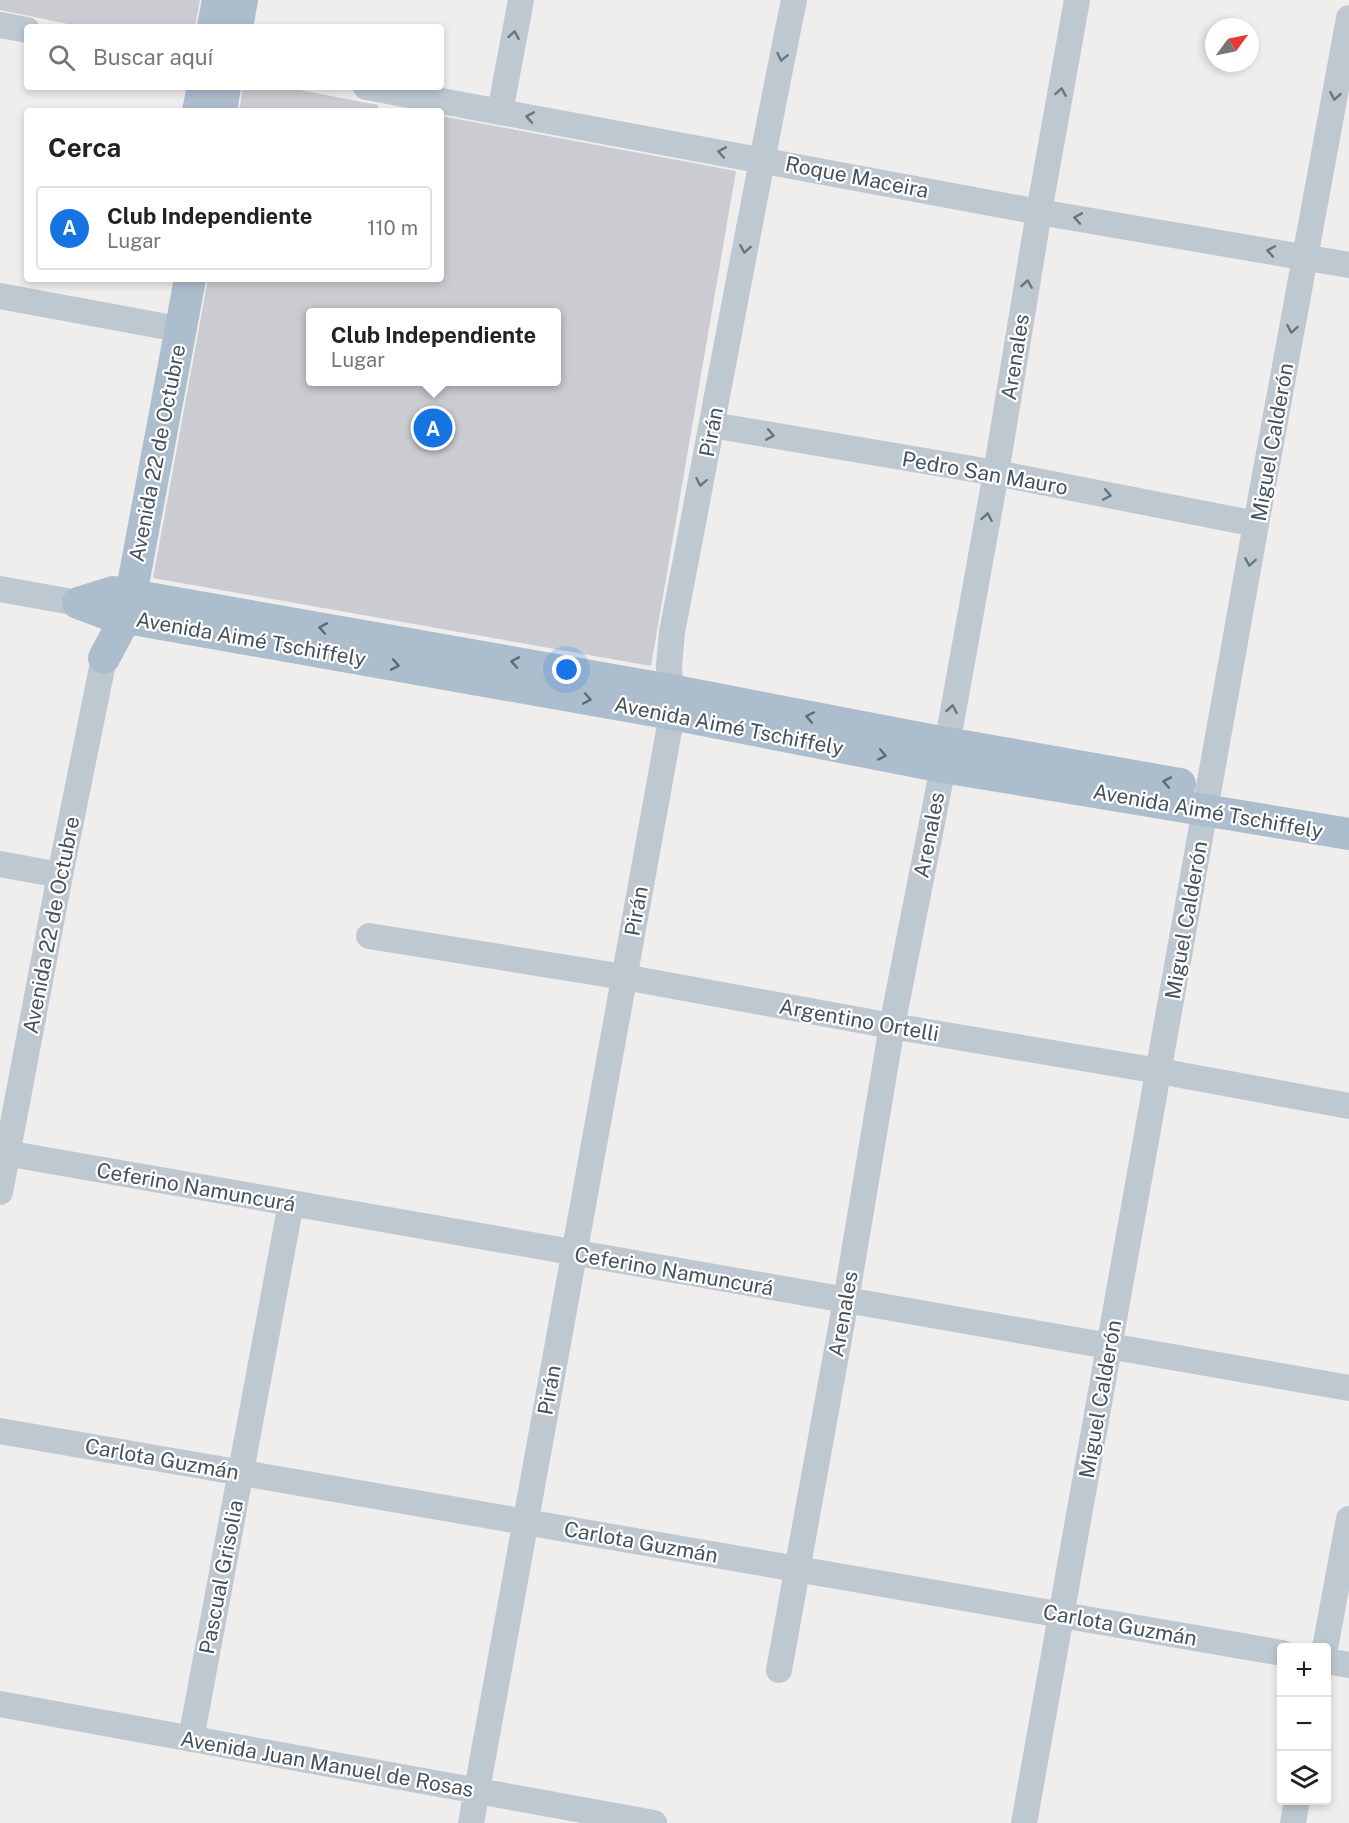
<!DOCTYPE html>
<html lang="es">
<meta charset="utf-8">
<style>
body{margin:0;font-family:"Public Sans",sans-serif;background:#f6f6f6;color:#222}
.controls{position:absolute;right:18px;bottom:18px;display:grid;overflow:hidden;border-radius:6px;box-shadow:0 3px 9px #0003}
.controls button{width:54px;height:54px;display:grid;place-items:center;padding:0;border:0;border-bottom:2px solid #e0e0e0;background:#fff;color:#222;font:30px sans-serif}
.compass{position:absolute;left:1205px;top:18px;width:54px;height:54px;border-radius:50%;background:#fff;box-shadow:0 3px 9px #0003;rotate:57deg}
.you{position:absolute;left:567px;top:670px;width:21px;height:21px;margin:-15px;border:4px solid #fff;border-radius:50%;background:#1a73e8;box-shadow:0 0 0 9px #1a73e833}
.badge{display:grid;place-items:center;width:39px;height:39px;border-radius:50%;background:#1573e2;color:#fff;font-size:20px;font-weight:700}
.pin{position:absolute;translate:-50% -50%;border:3px solid #fff;box-shadow:0 2px 6px #0006}
.popup{position:absolute;left:306px;top:308px;width:255px;height:78px;box-sizing:border-box;display:grid;place-content:center;border-radius:6px;background:#fff;filter:drop-shadow(0 2px 4px #0005);font-size:20px;white-space:nowrap;color:#767676}
.popup b{font-size:22px;color:#222}
.popup::after{content:'';position:absolute;left:50%;top:100%;margin-left:-12px;border:12px solid transparent;border-top-color:#fff}
.list{margin:0;padding:0;list-style:none}
h2{display:flex;justify-content:space-between;align-items:center;height:78px;margin:0;padding:0 24px;font-size:26px}
h2 small{font-size:20px;font-weight:400;color:#767676}
.list li{display:grid;grid-template-columns:39px 1fr auto;gap:18px;align-items:center;box-sizing:border-box;height:84px;margin:0 12px 12px;padding:0 12px;border:2px solid #e0e0e0;border-radius:6px}
.list b{display:block;font-size:22px;white-space:nowrap}
.list p{margin:0;font-size:20px;white-space:nowrap;color:#767676}
.list em{font-size:20px;font-style:normal;color:#767676}
.icon{flex:none;width:33px;height:33px;fill:none;stroke:currentColor;stroke-width:2;stroke-linecap:round;stroke-linejoin:round}
.map{position:relative;flex:none;width:1349px;height:1823px;overflow:hidden}
.search{position:absolute;background:#fff;box-shadow:0 3px 9px #0003;left:24px;top:24px;width:420px;height:66px;display:flex;align-items:center;gap:15px;box-sizing:border-box;padding:0 21px;border-radius:6px;color:#767676;font-size:22px}
.panel{position:absolute;background:#fff;box-shadow:0 3px 9px #0003;left:24px;top:108px;width:420px;height:174px;border-radius:6px}
.map>svg:first-child{display:block}
.building{fill:#caccd2;fill-rule:evenodd}
.lines{fill:none;stroke-linecap:round;stroke-linejoin:round}
.minor{stroke:#bdc8d0;stroke-width:26}
.major{stroke:#acbdcd;stroke-width:32}
.oneway{stroke:#69757e}
.oneway2{stroke:#5f6c78}
.labels{text-anchor:middle;dominant-baseline:central;stroke-width:4.5;stroke-linejoin:round;paint-order:stroke}
.street-label{font-size:21px;fill:#45515b;stroke:#fff}
</style>
<div class="map">
<svg width="1349" height="1823" viewBox="0 0 1349 1823">
<rect width="100%" height="100%" fill="#f0eded"/>
<path class="building" d="M0 0H200L195 27H82L0 10Z
M243 87H284L378 105V111H239Z
M441 116 736 171 651 666 153 578 208 279H441ZM310 312H556V381H310Z"/>
<g class="lines">
<path class="minor" d="M0 25 27 30
M366 87 1039 212 1349 265
M500 112 521 0
M0 296 162 326
M712 425 996 473 1256 524
M0 589 78 603
M0 864 60 875
M369 936 624 977 892 1026 1159 1071 1349 1106
M0 1152 1349 1388
M0 1192 60 875 104 658
M0 1431 1282 1653
M1325 1648 1349 1519
M1326 1661 1349 1665
M779 1670 846 1300 892 1026 943 767 996 473 1039 212 1077 0
M0 1704 654 1823
M191 1739 291 1203
M471 1823 672 714 669 665 672 632C713 421 751 210 794 0
M1024 1823 1256 524 1349 18
M1293 1823 1297 1800"/>
<path class="major" d="M213 27 218 0
M237 27 242 0
M198 111 203 87
M221 111 225 87
M78 603 110 615 672 714 943 767 1349 834
M78 603 113 592 131 595 670 690 946 743 1180 784
M104 658 126 617 131 595 190 279"/>
</g>
<defs><path id="oneway-chevron" d="M-2-3.5L2.5 0L-2 3.5" fill="none" stroke-width="1.6" stroke-linecap="round" stroke-linejoin="round" transform="scale(1.5)"/></defs>
<g class="oneway">
<use href="#oneway-chevron" transform="translate(514 35) rotate(-80)"/>
<use href="#oneway-chevron" transform="translate(782 57) rotate(102)"/>
<use href="#oneway-chevron" transform="translate(1061 92) rotate(-80)"/>
<use href="#oneway-chevron" transform="translate(1335 96) rotate(100)"/>
<use href="#oneway-chevron" transform="translate(530 117) rotate(-170)"/>
<use href="#oneway-chevron" transform="translate(722 152) rotate(-170)"/>
<use href="#oneway-chevron" transform="translate(1078 218) rotate(-170)"/>
<use href="#oneway-chevron" transform="translate(745 249) rotate(100)"/>
<use href="#oneway-chevron" transform="translate(1271 251) rotate(-170)"/>
<use href="#oneway-chevron" transform="translate(1027 284) rotate(-81)"/>
<use href="#oneway-chevron" transform="translate(1292 329) rotate(100)"/>
<use href="#oneway-chevron" transform="translate(770 435) rotate(10)"/>
<use href="#oneway-chevron" transform="translate(701 482) rotate(101)"/>
<use href="#oneway-chevron" transform="translate(1107 495) rotate(11)"/>
<use href="#oneway-chevron" transform="translate(987 517) rotate(-80)"/>
<use href="#oneway-chevron" transform="translate(1250 562) rotate(100)"/>
<use href="#oneway-chevron" transform="translate(952 709) rotate(-80)"/>
</g>
<g class="oneway2">
<use href="#oneway-chevron" transform="translate(323 628) rotate(-170)"/>
<use href="#oneway-chevron" transform="translate(515 662) rotate(-170)"/>
<use href="#oneway-chevron" transform="translate(395 665) rotate(10)"/>
<use href="#oneway-chevron" transform="translate(587 699) rotate(10)"/>
<use href="#oneway-chevron" transform="translate(810 717) rotate(-169)"/>
<use href="#oneway-chevron" transform="translate(882 755) rotate(11)"/>
<use href="#oneway-chevron" transform="translate(1167 782) rotate(-170)"/>
</g>
<g class="labels">
<g class="street-label">
<text transform="translate(857 177) rotate(11)">Roque Maceira</text>
<text transform="translate(1015 357) rotate(-81)">Arenales</text>
<text transform="translate(711 432) rotate(-79)">Pirán</text>
<text transform="translate(1272 442) rotate(-80)">Miguel Calderón</text>
<text transform="translate(157 453) rotate(-79)">Avenida 22 de Octubre</text>
<text transform="translate(985 473) rotate(10)">Pedro San Mauro</text>
<text transform="translate(251 639) rotate(10)">Avenida Aimé Tschiffely</text>
<text transform="translate(729 726) rotate(11)">Avenida Aimé Tschiffely</text>
<text transform="translate(1208 811) rotate(10)">Avenida Aimé Tschiffely</text>
<text transform="translate(929 835) rotate(-79)">Arenales</text>
<text transform="translate(636 911) rotate(-80)">Pirán</text>
<text transform="translate(1186 920) rotate(-80)">Miguel Calderón</text>
<text transform="translate(51 925) rotate(-79)">Avenida 22 de Octubre</text>
<text transform="translate(859 1020) rotate(10)">Argentino Ortelli</text>
<text transform="translate(196 1187) rotate(10)">Ceferino Namuncurá</text>
<text transform="translate(674 1271) rotate(10)">Ceferino Namuncurá</text>
<text transform="translate(843 1314) rotate(-80)">Arenales</text>
<text transform="translate(549 1390) rotate(-80)">Pirán</text>
<text transform="translate(1100 1399) rotate(-80)">Miguel Calderón</text>
<text transform="translate(162 1459) rotate(10)">Carlota Guzmán</text>
<text transform="translate(641 1542) rotate(10)">Carlota Guzmán</text>
<text transform="translate(221 1577) rotate(-79)">Pascual Grisolia</text>
<text transform="translate(1120 1625) rotate(10)">Carlota Guzmán</text>
<text transform="translate(327 1764) rotate(10)">Avenida Juan Manuel de Rosas</text>
</g>
</g>
</svg>
<div class="controls">
<button>+</button>
<button>−</button>
<button><svg class="icon" aria-label="layers" viewBox="0 0 24 24"><path d="M12 4l9 5-9 5-9-5zM3 14l9 5 9-5"/></svg></button>
</div>
<svg class="compass" viewBox="-18 -18 36 36"><path d="M0-13l5 13h-10z" fill="#e53935"/><path d="M0 13l5-13h-10z" fill="#767676"/></svg>
<div class="you"></div>
<div class="pin badge" style="left:433px;top:428px">A</div>
<div class="popup"><b>Club Independiente</b>Lugar</div>
<div class="search"><svg class="icon" aria-label="search" viewBox="0 0 24 24"><circle cx="10" cy="10" r="6"/><path d="M15 15l6 6"/></svg>Buscar aquí</div>
<section class="panel">
<h2>Cerca<small></small></h2>
<ul class="list">
<li><span class="badge">A</span><div><b>Club Independiente</b><p>Lugar</p></div><em>110 m</em></li>
</ul>
</section>
</div>
